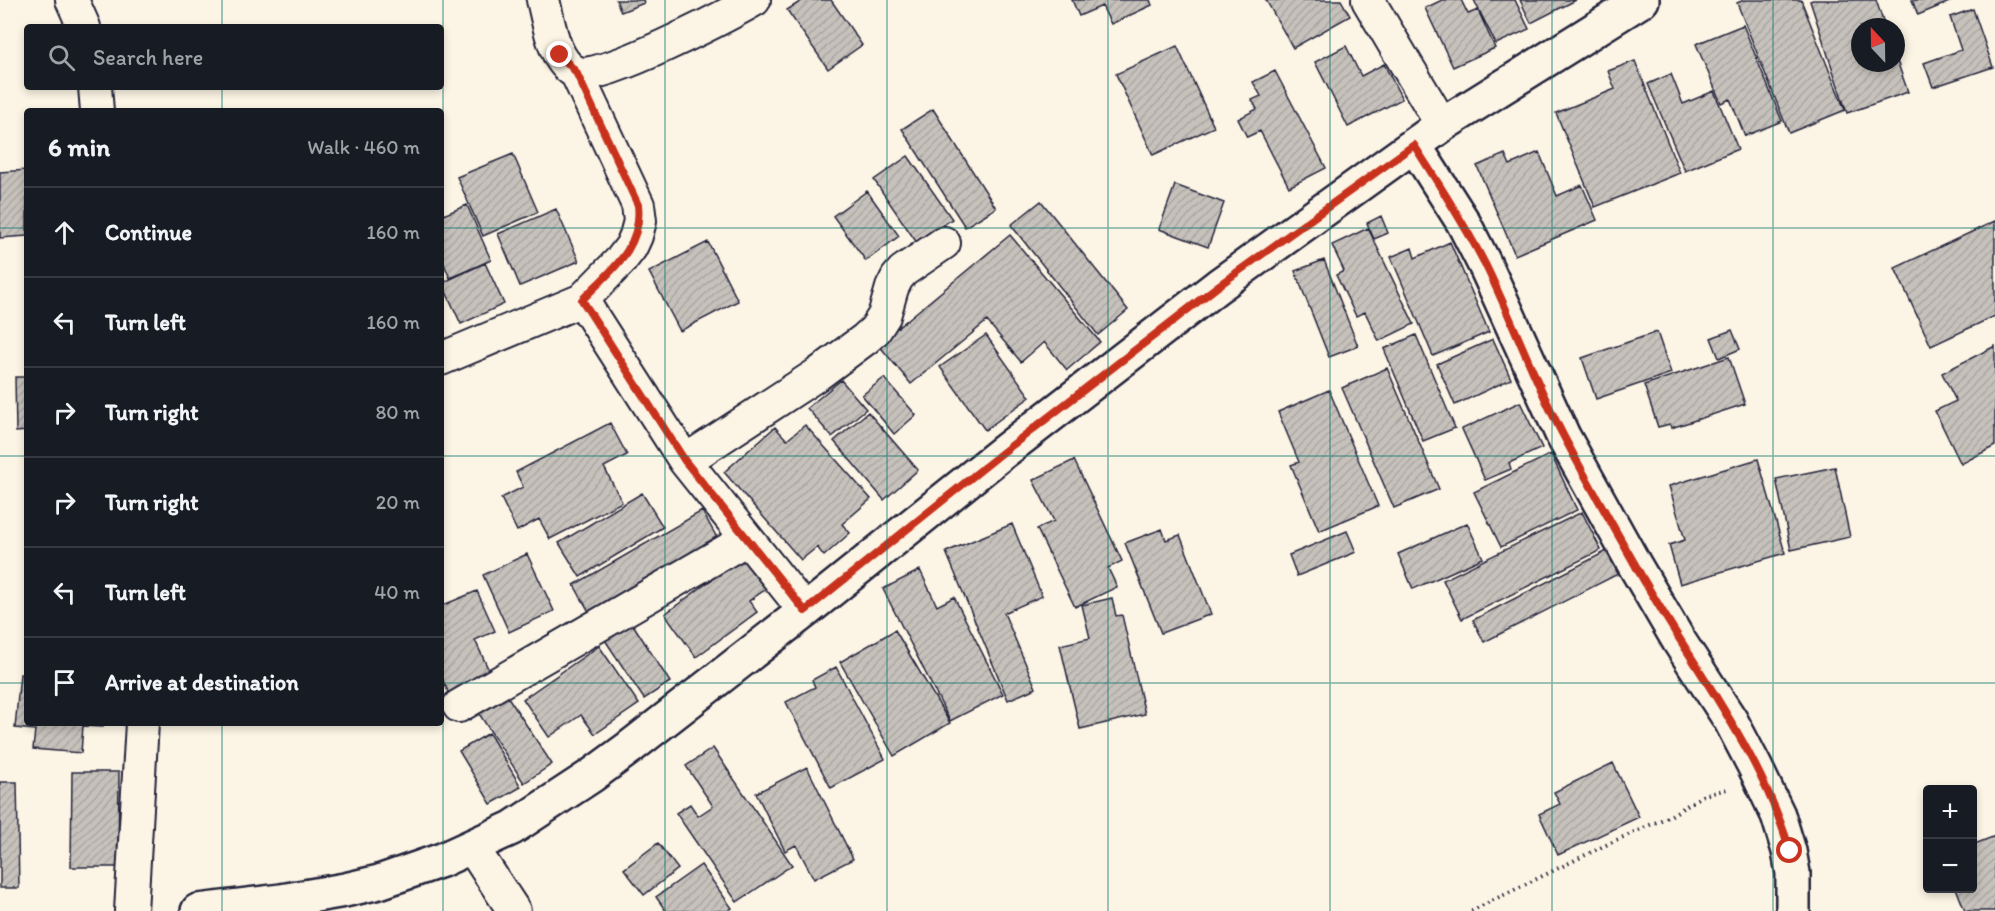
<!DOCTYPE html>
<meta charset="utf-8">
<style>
body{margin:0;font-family:Itim,sans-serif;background:#242831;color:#f1f3f6}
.controls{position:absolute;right:18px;bottom:18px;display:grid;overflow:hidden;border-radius:6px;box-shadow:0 3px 9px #0003}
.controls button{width:54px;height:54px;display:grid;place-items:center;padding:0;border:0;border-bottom:2px solid #363941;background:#171b24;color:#f1f3f6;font:30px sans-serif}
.compass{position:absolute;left:1851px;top:18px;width:54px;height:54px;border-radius:50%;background:#171b24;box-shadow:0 3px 9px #0003;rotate:338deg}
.stop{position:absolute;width:18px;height:18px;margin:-14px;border:4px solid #c8321e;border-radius:50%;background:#fff}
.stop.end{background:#c8321e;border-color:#fff;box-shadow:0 2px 6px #0008}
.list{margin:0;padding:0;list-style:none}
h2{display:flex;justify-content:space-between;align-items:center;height:78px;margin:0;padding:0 24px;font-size:26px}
h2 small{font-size:20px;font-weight:400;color:#9ea1a6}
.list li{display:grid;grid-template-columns:39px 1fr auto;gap:18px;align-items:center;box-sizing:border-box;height:90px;padding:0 24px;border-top:2px solid #363941}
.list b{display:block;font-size:22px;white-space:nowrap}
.list em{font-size:20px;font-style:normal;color:#9ea1a6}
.icon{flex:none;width:33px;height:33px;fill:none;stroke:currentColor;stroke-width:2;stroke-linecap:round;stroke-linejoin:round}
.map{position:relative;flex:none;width:1995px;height:911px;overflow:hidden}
.search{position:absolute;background:#171b24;box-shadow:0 3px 9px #0003;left:24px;top:24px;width:420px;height:66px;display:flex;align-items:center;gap:15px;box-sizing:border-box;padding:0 21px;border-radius:6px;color:#9ea1a6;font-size:22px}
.panel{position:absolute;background:#171b24;box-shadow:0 3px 9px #0003;left:24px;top:108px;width:420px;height:618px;border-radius:6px}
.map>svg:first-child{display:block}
.building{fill:url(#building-hatch);stroke:#22223b;stroke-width:1.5}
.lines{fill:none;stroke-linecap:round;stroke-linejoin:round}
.minor-casing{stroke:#22223b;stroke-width:36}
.tertiary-casing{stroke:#22223b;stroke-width:38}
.path{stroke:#22223b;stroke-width:4;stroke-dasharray:1.5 4.5;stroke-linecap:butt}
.minor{stroke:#fcf5e5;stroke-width:32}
.tertiary{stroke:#fcf5e5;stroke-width:33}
.route{stroke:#c8321e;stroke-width:8}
.grid{fill:none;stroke:#0f766e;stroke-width:1.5;stroke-opacity:0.55}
</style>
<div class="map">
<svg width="1995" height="911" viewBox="0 0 1995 911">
<defs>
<pattern id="building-hatch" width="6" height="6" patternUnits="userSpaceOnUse" patternTransform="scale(1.5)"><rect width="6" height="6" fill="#c6c1bb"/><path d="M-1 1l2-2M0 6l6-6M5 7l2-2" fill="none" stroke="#aaa6a2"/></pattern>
</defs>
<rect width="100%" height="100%" fill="#fcf5e5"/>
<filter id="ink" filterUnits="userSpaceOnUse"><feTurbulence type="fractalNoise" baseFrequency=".0167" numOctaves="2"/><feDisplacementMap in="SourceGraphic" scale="12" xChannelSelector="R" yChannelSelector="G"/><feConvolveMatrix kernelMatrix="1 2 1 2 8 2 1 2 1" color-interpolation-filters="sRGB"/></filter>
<g filter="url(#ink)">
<path class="building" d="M616 0H643L644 3 621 12Z
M803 0H831L862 45 828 69 787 10Z
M1072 0H1150L1152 5 1111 24 1102 6 1079 16Z
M1266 0H1341L1350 16 1293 48Z
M1442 0H1461L1468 14 1478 10 1495 48 1453 67 1425 8Z
M1474 0H1515L1529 29 1496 44Z
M1520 0H1576L1531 23Z
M1744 0H1801L1845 110 1789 133 1737 3Z
M1813 0H1876L1885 27H1860V63H1896V58L1908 92 1847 113 1810 1Z
M1912 0H1954L1918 15Z
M1973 9 1993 67 1933 87 1924 63 1961 50 1950 17Z
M1743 25 1782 121 1745 136 1730 99 1721 103 1696 44Z
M1177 46 1214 127 1153 155 1116 74Z
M1346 46 1361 76 1384 64 1402 99 1348 127 1315 62Z
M1635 61 1680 173 1595 207 1556 113 1615 89 1608 71Z
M1275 71 1326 168 1289 187 1260 131 1247 137 1238 119 1257 109 1252 100 1261 96 1253 82Z
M1671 74 1683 104 1714 91 1738 149 1685 171 1648 84Z
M933 109 996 208 965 227 902 129Z
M1539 152 1557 196 1582 185 1597 220 1515 255 1477 166 1505 154 1510 165Z
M513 154 538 212 483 236 457 177Z
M908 156 952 219 917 243 874 180Z
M27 170V236L0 238V172Z
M1175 185 1224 203 1208 247 1159 229Z
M867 191 899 236 866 261 833 216Z
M1041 201 1128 310 1098 335 1011 225Z
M467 205 491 260 450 278 441 257V216Z
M556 209 579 261 520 286 498 234Z
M1381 216 1388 233 1374 239 1367 223Z
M1995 221V316L1931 346 1895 268Z
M1368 228 1414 324 1379 341 1365 312 1356 316 1336 275 1344 271 1332 245Z
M1010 235 1100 342 1067 370 1044 342 1021 362 987 321 911 384 878 344Z
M708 242 738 301 680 331 649 272Z
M1450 242 1489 332 1433 356 1391 257 1412 248 1415 258Z
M1324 260 1358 346 1329 357 1295 271Z
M485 263 504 304 461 324 442 283Z
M1732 330 1740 349 1719 358 1711 338Z
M1657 332 1671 373 1596 399 1582 358Z
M986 335 1030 397 985 430 940 367Z
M1416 335 1455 428 1423 441 1384 349Z
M1493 339 1511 379 1455 405 1437 364Z
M1995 346V446L1961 464 1935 411 1956 401 1942 373Z
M1729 357 1745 404 1671 428 1670 424 1658 427 1644 385Z
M1387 368 1439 489 1394 508 1342 388Z
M15 377H27V431L16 432Z
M884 378 916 415 894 434 862 395Z
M841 380 866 409 832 437 807 408Z
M1329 390 1378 506 1319 531 1291 465 1299 462 1278 412Z
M1520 402 1542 448 1509 463 1511 469 1485 480 1462 429Z
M868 412 918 470 884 500 834 441Z
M610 423 627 455 604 467 622 502 550 539 539 519 517 531 501 498 523 487 516 472Z
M805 425 871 499 842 524 850 533 824 556 817 547 801 560 724 472 775 427 787 440Z
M1551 454 1577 510 1501 547 1474 492Z
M1758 459 1785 553 1680 584 1669 545 1685 540 1669 486Z
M1074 460 1122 561 1108 568 1117 587 1075 607 1037 529 1054 521 1033 480Z
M1835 467 1850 537 1791 550 1776 479Z
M642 493 663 527 580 577 559 543Z
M702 511 720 543 592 617 574 585Z
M1582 512 1601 550 1462 619 1443 580Z
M1467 523 1483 558 1413 589 1398 554Z
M1012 524 1042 596 1004 613 1036 688 1008 700 946 552Z
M1162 529 1166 540 1180 535 1211 614 1161 633 1125 543Z
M1347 531 1356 552 1297 576 1289 555Z
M1607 551 1618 574 1484 642 1473 620Z
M748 553 772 585 749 601 757 612 696 657 665 614Z
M527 554 554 611 509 632 483 575Z
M920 570 937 606 954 597 1003 694 950 721 883 589Z
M477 591 495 631 475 640 491 675 449 694 441 676V606Z
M1112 598 1116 616 1122 615 1145 714 1080 729 1060 645 1090 638 1082 605Z
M632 623 670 682 644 699 605 640Z
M895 630 950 723 894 756 840 662Z
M599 646 639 704 595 734 581 715 549 737 523 699Z
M836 667 885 759 831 788 786 702 815 687 812 680Z
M20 674H27V723H103V727L83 726 81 753 33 749 35 730 15 728Z
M504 691 552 764 524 783 476 709Z
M489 733 521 787 491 804 459 751Z
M713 748 792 865 737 902 676 813 690 804 698 816 713 806 686 766Z
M1613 763 1639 817 1558 855 1539 814 1560 804 1554 792Z
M807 767 853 859 814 879 796 845 785 851 756 793Z
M72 772H119L118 867H71Z
M0 782H17L19 888H0Z
M1995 836V911H1965L1956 888H1972V845Z
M658 843 678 869 644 895 624 869Z
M701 865 732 908 728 911H666L656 897Z"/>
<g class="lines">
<defs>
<path id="minor" d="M72 0 84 27
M543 0C549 22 553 62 577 73 600 82 728 15 754 0
M1368 0 1442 125
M95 87 97 111
M582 300 685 461 805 611
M441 359 582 300 621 260 631 247 636 236 640 221 638 205 576 72
M685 461 818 374 865 339 875 330 884 316 892 288 897 278 903 271 944 243
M459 706 747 539
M472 847 514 911
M131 911 142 723"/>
<path id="tertiary" d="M1414 145 1463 222 1486 267 1563 436 1634 564 1679 641 1731 721 1755 767 1778 815 1789 851 1793 873V911
M198 911 281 901 345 890 379 882 442 860 512 828 591 776 629 748 805 611 1002 453 1218 286 1442 125 1642 0"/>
</defs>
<use href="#minor" class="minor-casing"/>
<use href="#tertiary" class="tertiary-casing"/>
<path class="path" d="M1471 911 1610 843 1670 816 1702 796 1730 788"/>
<use href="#minor" class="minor"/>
<use href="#tertiary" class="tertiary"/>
</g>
</g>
<g class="lines" filter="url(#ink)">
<path class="route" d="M560 55 576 72 638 205C643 248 610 271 582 300L685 461 805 611 1002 453 1218 286 1414 145C1439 185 1465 224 1486 266 1513 321 1534 380 1563 435 1585 477 1609 519 1633 561 1685 657 1759 745 1790 851"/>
</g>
<path class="grid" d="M222 0V27M443 0V911M665 0V911M887 0V911M1108 0V911M1330 0V911M1552 0V911M1773 0V911M222 87V111M0 228H27M441 228H1995M0 456H27M441 456H1995M0 683H27M441 683H1995M222 723V911"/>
</svg>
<div class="controls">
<button>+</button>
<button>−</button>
</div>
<svg class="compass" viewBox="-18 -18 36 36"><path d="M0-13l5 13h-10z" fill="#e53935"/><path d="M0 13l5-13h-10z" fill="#9ea1a6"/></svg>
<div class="stop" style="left:1790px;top:851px"></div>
<div class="stop end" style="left:560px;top:55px"></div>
<div class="search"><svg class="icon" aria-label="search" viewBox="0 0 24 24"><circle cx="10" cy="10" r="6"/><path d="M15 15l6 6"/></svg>Search here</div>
<section class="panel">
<h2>6 min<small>Walk · 460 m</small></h2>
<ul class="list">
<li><svg class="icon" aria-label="ahead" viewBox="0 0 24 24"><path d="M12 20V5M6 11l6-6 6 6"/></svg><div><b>Continue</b></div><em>160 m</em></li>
<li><svg class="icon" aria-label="left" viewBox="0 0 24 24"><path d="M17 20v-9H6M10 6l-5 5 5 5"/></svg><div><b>Turn left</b></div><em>160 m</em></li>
<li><svg class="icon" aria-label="right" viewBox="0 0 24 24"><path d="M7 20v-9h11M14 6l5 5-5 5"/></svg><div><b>Turn right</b></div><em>80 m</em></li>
<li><svg class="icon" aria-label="right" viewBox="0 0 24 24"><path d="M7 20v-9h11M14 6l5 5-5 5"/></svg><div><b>Turn right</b></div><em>20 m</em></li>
<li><svg class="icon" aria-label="left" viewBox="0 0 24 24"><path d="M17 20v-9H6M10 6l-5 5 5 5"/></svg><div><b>Turn left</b></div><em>40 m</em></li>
<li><svg class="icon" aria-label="arrive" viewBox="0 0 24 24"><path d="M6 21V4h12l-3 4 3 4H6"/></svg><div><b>Arrive at destination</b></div></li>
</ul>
</section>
</div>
